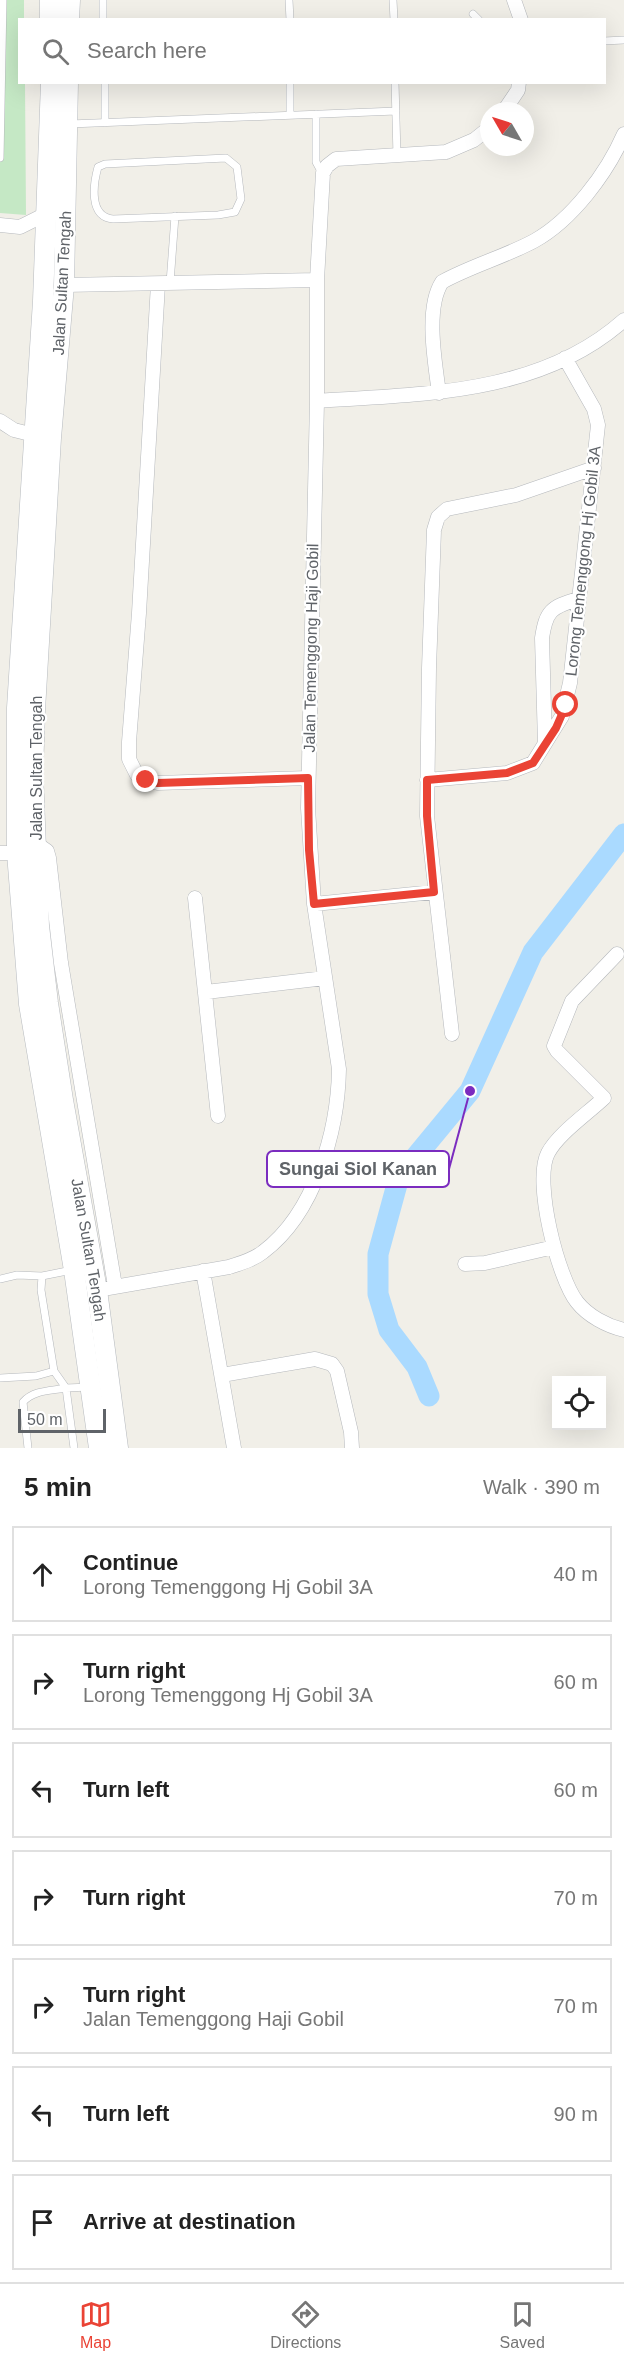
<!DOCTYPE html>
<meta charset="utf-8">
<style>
body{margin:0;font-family:Arial,sans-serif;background:#f6f6f6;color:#222}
.controls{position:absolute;right:18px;bottom:18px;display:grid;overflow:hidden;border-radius:0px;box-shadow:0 6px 24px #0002}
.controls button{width:54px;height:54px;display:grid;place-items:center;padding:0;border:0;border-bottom:2px solid #e0e0e0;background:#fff;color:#222;font:30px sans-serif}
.compass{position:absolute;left:480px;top:102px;width:54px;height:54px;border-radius:50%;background:#fff;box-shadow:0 6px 24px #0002;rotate:309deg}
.scale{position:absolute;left:18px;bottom:15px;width:88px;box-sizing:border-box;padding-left:6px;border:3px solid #5f6368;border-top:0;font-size:16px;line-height:21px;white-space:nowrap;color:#5f6368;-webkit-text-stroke:4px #fff;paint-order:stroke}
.stop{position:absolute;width:18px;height:18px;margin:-14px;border:4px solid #ea4335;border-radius:50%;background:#fff}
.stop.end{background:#ea4335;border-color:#fff;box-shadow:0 2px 6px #0008}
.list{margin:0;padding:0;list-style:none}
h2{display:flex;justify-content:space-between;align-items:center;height:78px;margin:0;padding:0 24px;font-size:26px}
h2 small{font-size:20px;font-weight:400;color:#767676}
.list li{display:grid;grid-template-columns:39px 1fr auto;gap:18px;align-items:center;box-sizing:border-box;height:96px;margin:0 12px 12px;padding:0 12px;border:2px solid #e0e0e0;border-radius:0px}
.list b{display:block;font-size:22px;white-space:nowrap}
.list p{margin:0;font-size:20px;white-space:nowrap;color:#767676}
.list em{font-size:20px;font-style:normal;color:#767676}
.icon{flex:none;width:33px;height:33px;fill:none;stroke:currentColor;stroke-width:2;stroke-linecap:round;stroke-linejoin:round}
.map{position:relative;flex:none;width:624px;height:1448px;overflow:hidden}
.search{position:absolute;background:#fff;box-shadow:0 6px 24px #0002;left:18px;right:18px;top:18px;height:66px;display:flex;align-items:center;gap:15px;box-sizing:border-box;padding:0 21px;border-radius:0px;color:#767676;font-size:22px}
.sheet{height:834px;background:#fff}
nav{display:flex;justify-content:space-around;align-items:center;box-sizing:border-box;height:84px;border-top:2px solid #e0e0e0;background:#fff;font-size:16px;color:#767676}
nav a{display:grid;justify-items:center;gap:3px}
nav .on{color:#ea4335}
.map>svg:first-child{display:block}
.green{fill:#c5e8c5}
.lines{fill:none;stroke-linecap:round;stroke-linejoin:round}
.river{stroke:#aadaff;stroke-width:21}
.lane-casing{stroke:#b5b8bc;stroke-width:8}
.street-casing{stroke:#b5b8bc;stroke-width:15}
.secondary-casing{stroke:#b6babf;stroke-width:21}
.lane{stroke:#fff;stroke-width:7}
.street{stroke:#fff;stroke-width:14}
.secondary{stroke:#fff;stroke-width:20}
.route{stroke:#ea4335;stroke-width:8}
.labels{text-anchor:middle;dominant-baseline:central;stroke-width:4.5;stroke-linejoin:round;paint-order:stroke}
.street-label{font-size:16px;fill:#5f6368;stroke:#fff}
.leader{fill:none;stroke:#7b2cbf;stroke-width:2}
.callout-dot{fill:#7b2cbf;stroke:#fff;stroke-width:2}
.callout{fill:#fff;stroke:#7b2cbf;stroke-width:2}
.callout-label{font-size:18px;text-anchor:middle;font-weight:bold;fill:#5f6368}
</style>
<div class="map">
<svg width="624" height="1448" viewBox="0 0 624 1448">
<rect width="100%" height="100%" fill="#f1efe8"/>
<path class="green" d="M0 0H24V19L20 20V82L25 83 26 215 0 213Z"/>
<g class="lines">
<path class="river" d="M429 1396 417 1367 389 1330 378 1294V1254L399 1177 470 1091 533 952 624 834"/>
<defs>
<path id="lane" d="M103 0V20
M289 0 290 20
M393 0 394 20
M473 14 479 20
M604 41 624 40
M105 82V123
M395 82 397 156
M316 114V162L322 173
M290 115V82
M70 124 396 111
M0 158 3 0
M226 158 237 167 241 199 235 212 218 215 113 219C89 217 93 185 98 167L105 164Z
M170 283 175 216
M0 1279 17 1275 42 1276
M0 1378 36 1376 54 1371
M28 1448 23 1402C34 1390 50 1391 66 1388L54 1371 41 1290 42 1276 72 1270
M74 1448 66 1388 90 1387"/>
<path id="street" d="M514 0 521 20
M504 111 518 90 519 82
M0 225 20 227 48 213
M158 284 139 613 129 742V759L137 775 146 780 158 783 308 778
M64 285 317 280
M439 393C435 363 425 308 442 282 471 266 504 257 534 241 572 220 607 173 624 134
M317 401C422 394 540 395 624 320
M0 421 14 430 34 435
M545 743 542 638C546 611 551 607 578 599
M427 780 507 773 533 763 562 716 570 683 598 425 594 409 565 358
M37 844 47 851 49 858 61 963 115 1286
M0 853H17
M195 898 218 1116
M314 904 434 892
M617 954 572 1001 554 1046 557 1051 604 1098C587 1114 558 1134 548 1153 533 1181 558 1278 577 1302 588 1316 607 1326 624 1330
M206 992 325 978
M452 1034 427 816 429 668 434 530 438 517 447 509 516 495 594 468
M465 1264 485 1263 554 1247
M203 1271 234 1448
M97 1290 229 1267C241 1263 253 1260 263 1252 315 1213 338 1131 339 1069L314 904 308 808 317 401V280L323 173 327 166 336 159 446 152 474 140 489 128
M222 1375 315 1359 332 1364 337 1371 351 1432 352 1448"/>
<g id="secondary">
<path d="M50 0V20"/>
<path d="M69 20 70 0"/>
<path d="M51 82 43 301 17 708V853L29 1004 74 1270 99 1448"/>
<path id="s1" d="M68 82 64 285 51 438 35 710 33 773 39 926 48 1003 63 1100 97 1290 118 1448"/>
</g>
</defs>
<use href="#lane" class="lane-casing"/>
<use href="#street" class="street-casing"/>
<use href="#secondary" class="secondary-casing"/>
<use href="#lane" class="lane"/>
<use href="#street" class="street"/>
<use href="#secondary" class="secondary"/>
</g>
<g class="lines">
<path class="route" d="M146 780 158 783 308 778 309 850 314 904 434 892 427 816V780L507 773 533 763 556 728 566 705"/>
</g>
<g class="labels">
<g class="street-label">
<text transform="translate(62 283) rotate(-87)">Jalan Sultan Tengah</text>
<text transform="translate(583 561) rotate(-84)">Lorong Temenggong Hj Gobil 3A</text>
<text transform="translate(311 648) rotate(-89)">Jalan Temenggong Haji Gobil</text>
<text transform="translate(36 768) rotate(-90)">Jalan Sultan Tengah</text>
<text stroke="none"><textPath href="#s1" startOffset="1173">Jalan Sultan Tengah</textPath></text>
</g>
</g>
<path class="leader" d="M470 1091L449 1169"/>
<circle class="callout-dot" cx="470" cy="1091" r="6"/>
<rect class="callout" x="267" y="1151" width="182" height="36" rx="6"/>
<g class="callout-label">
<text x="358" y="1175">Sungai Siol Kanan</text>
</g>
</svg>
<div class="controls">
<button><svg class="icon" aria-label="locate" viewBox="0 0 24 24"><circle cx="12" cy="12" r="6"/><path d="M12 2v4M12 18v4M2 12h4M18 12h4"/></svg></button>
</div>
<svg class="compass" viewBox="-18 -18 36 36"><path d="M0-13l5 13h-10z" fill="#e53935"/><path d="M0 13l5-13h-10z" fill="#767676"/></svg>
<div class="scale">50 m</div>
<div class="stop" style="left:566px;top:705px"></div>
<div class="stop end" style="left:146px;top:780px"></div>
<div class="search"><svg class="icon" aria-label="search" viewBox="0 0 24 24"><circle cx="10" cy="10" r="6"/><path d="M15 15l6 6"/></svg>Search here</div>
</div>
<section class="sheet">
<h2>5 min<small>Walk · 390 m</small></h2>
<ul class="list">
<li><svg class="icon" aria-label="ahead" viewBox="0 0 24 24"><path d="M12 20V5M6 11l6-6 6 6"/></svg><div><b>Continue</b><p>Lorong Temenggong Hj Gobil 3A</p></div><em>40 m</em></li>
<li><svg class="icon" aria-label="right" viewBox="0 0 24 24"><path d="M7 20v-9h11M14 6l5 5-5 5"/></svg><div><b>Turn right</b><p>Lorong Temenggong Hj Gobil 3A</p></div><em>60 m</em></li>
<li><svg class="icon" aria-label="left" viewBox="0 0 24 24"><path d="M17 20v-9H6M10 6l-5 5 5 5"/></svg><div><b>Turn left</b></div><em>60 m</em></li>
<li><svg class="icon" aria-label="right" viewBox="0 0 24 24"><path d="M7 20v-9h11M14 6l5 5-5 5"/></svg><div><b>Turn right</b></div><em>70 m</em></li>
<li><svg class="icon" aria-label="right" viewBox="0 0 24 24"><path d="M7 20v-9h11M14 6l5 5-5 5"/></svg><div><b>Turn right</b><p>Jalan Temenggong Haji Gobil</p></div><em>70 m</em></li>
<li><svg class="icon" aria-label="left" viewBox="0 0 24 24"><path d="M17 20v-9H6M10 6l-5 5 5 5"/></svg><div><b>Turn left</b></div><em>90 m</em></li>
<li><svg class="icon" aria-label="arrive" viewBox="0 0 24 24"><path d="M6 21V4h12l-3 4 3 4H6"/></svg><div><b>Arrive at destination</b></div></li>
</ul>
</section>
<nav>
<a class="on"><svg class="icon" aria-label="map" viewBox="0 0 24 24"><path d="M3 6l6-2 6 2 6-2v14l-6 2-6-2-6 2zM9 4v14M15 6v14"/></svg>Map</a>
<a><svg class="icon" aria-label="directions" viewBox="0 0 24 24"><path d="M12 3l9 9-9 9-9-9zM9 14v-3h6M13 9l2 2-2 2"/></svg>Directions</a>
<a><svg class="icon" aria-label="saved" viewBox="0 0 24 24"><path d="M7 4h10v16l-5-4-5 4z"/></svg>Saved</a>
</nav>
